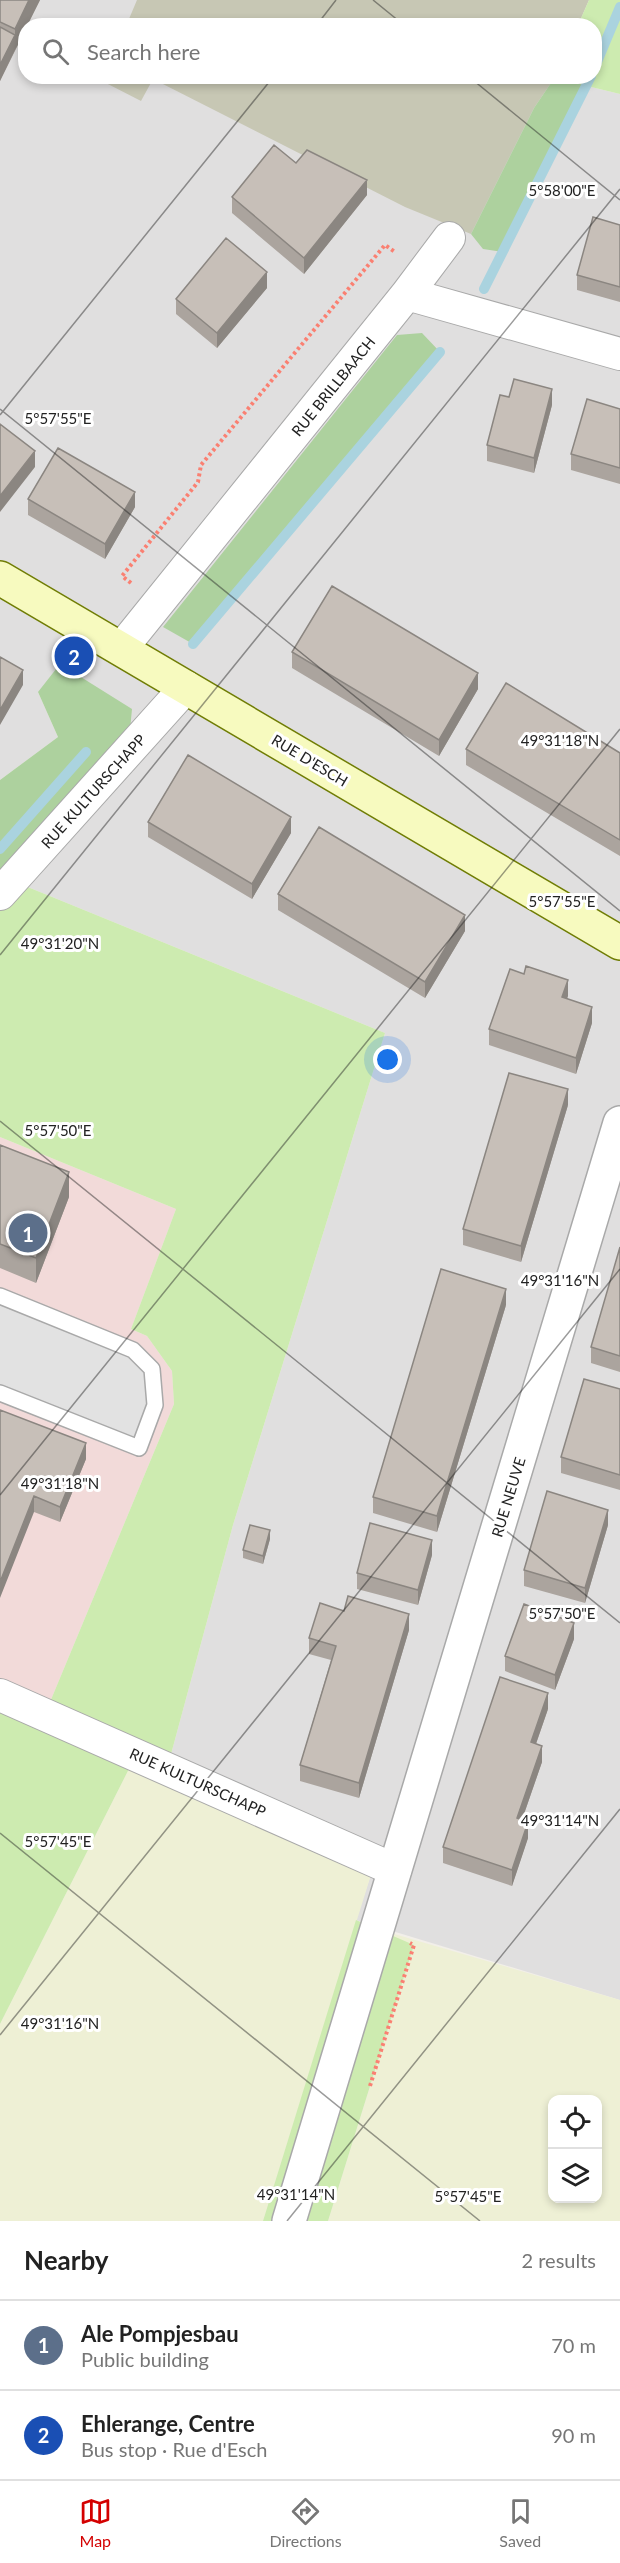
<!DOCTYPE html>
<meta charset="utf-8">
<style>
body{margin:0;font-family:Lato,sans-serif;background:#f2f2f2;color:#222}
.controls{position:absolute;right:18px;bottom:18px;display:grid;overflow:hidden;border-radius:12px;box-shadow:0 3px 9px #0003}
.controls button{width:54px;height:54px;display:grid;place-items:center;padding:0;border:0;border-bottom:2px solid #e0e0e0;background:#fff;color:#222;font:30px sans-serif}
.you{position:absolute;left:388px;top:1060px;width:21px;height:21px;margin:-15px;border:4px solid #fff;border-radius:50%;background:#1a73e8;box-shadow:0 0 0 9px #1a73e833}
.badge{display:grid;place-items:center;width:39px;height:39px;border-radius:50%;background:#d40000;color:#fff;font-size:20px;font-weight:700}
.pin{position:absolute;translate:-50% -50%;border:3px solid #fff;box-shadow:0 2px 6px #0006}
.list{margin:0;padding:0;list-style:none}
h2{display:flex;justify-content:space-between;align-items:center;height:78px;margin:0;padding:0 24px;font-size:26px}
h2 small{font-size:20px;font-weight:400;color:#767676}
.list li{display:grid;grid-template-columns:39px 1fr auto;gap:18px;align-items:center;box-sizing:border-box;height:90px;padding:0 24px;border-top:2px solid #e0e0e0}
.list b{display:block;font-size:22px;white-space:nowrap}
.list p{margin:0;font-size:20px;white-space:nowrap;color:#767676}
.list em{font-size:20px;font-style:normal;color:#767676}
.icon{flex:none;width:33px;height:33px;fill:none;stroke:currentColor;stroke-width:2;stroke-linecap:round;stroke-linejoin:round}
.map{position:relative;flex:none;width:620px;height:2221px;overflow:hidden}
.search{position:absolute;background:#fff;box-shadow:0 3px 9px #0003;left:18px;right:18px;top:18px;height:66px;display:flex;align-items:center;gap:15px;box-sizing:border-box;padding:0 21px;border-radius:24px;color:#767676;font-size:22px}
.sheet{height:258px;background:#fff}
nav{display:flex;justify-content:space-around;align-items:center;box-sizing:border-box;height:84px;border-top:2px solid #e0e0e0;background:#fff;font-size:16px;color:#767676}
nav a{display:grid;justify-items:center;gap:3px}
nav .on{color:#d40000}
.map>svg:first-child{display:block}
.residential{fill:#e0dfdf}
.commercial{fill:#f2dad9}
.construction{fill:#c7c7b4}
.farmland{fill:#eef0d5;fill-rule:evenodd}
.grass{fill:#cdebb0}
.forest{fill:#add19e}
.parking{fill:#e2e2e2}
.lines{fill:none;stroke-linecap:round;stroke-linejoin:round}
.stream{stroke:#aad3df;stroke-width:10}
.service-casing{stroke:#a9a9a9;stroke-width:18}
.minor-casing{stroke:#a9a9a9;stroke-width:34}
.tertiary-casing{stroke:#a9a9a9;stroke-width:36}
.secondary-casing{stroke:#707d05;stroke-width:36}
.path{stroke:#fa8072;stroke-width:4;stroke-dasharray:3 3;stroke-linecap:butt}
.service{stroke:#fff;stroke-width:15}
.minor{stroke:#fff;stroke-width:32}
.tertiary{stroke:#fff;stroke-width:33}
.secondary{stroke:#f7fabf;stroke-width:33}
.wall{fill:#aba49e}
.shaded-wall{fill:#8b8681}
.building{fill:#c7bfb8;stroke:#8b8681;stroke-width:1.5}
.ticks{fill:none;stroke:#222;stroke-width:1.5;stroke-opacity:0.45}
.labels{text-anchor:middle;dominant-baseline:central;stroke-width:6;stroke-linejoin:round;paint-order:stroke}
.street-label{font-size:15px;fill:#222;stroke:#fff}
.ticks-label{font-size:15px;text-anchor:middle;fill:#222;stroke:#fff;stroke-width:6;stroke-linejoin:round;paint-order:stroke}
</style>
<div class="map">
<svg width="620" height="2221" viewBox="0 0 620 2221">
<rect width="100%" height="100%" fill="#f2efe9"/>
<path class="residential" d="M0 0H589L578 26H26V76H562L587 86 620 94V2000L356 1920 375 1862 167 1769 233 1525 385 1033 13 881 128 751 38 692 58 737 0 780Z"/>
<path class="commercial" d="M0 1137 176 1209 131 1329 147 1336 172 1371 174 1404 45 1714 0 1695Z"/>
<path class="construction" d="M137 0H589L578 25 126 26Z
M104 76 555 77 534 108 471 234 405 207 153 79 141 101 102 81Z"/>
<path class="farmland" d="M136 1755 375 1862 263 2221H0V2024Z
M377 1929 620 2000V2221H328L414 1946ZM552 2100H598V2198H552Z"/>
<path class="grass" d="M589 0H620V94L587 86 562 77 594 76V26L578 25Z
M13 881 385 1033 233 1525 167 1769 136 1755 0 2024V1695L45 1714 174 1404 172 1371 147 1336 131 1329 176 1209 0 1137V894Z
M356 1920 414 1945 328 2221H263Z"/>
<path class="forest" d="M555 77 587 86 503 252 483 249 471 234 534 108Z
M422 333 440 352 193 644 163 627 397 335Z
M60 664 132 709 128 751 0 894V780L58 737 38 692Z"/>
<path class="parking" d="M0 1296 133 1350 152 1369 155 1405 139 1448 0 1393Z"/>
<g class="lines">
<path class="stream" d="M594 69 620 7
M484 289 591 76
M193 644 440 352
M0 849 86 752"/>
<defs>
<path id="service" d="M0 1296 133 1350 152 1369 155 1405 139 1448 0 1393"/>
<path id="minor" d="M407 294 449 238
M121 649 407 294 620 354
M0 894 186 687
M0 1695 395 1870"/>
<path id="tertiary" d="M289 2221 620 1123"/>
<path id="secondary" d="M0 578 620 943"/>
</defs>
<use href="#service" class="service-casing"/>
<use href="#minor" class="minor-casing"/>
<use href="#tertiary" class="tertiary-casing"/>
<use href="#secondary" class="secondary-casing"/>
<path class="path" d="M131 583 122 576 198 482 201 465 385 245 395 252
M370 2086 414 1945 410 1943"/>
<use href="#service" class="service"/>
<use href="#minor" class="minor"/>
<use href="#tertiary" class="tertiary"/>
<use href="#secondary" class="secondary"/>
</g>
<path class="wall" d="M0 0H40L27 26H26V29L0 81Z
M296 163 367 195 304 274 232 213V197Z
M620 225V302L577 290V275Z
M267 288 217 348 176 314V299Z
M552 405 534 473 487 461V445Z
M620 409V484L571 470V454Z
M28 499 135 507 105 559 28 515Z
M292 652 478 689 439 756 292 668Z
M466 749 620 753V856L466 765Z
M148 822 291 833 252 899 148 837Z
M278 894 465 931 425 998 278 910Z
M568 996 567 998 592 1023 576 1074 489 1045V1029Z
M568 1105 521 1262 463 1245V1229Z
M0 1145 69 1197 36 1283 0 1268Z
M620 1247V1372L591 1363V1347Z
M506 1305 437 1532 373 1513V1497Z
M620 1389V1490L561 1473V1457Z
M0 1410 86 1459 60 1522 34 1512Z
M608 1525 585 1603 524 1586V1570Z
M270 1539 263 1564 243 1558V1550Z
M432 1555 418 1605 357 1589V1573Z
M409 1630 359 1798 300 1781V1765L331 1660 309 1654V1638Z
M574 1639 555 1690 505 1671V1656Z
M548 1709 536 1744 542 1762 522 1820 528 1838 512 1886 443 1863V1847Z"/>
<path class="shaded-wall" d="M29 0H40L27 26H26V29L15 50V29Z
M15 35V50L0 81V65Z
M367 180V195L304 274V258Z
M267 272V288L217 348V333Z
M552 389V405L534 473V458Z
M35 451V467L0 512V496Z
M135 492V507L105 559V544Z
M23 670V685L0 725V710Z
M478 673V689L439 756V740Z
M291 817V833L252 899V884Z
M465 915V931L425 998V982Z
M568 980V996L562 1012V997Z
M592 1007V1023L576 1074V1058Z
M568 1089V1105L521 1262V1246Z
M69 1172V1197L36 1283V1258Z
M506 1289V1305L437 1532V1516Z
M86 1443V1459L60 1522V1507Z
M34 1496V1512L0 1598V1582Z
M608 1510V1525L585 1603V1588Z
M270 1530V1539L263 1564V1556Z
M432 1540V1555L418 1605V1590Z
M409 1614V1630L359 1798V1783Z
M574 1623V1639L555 1690V1675Z
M548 1693V1709L531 1758V1742Z
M542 1746V1762L517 1834V1818Z
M528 1822V1838L512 1886V1870Z"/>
<path class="building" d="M0 0H29L15 29 0 22Z
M0 27 15 35 0 65Z
M274 145 296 163 307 150 367 180 304 258 232 197Z
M593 217 620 225V287L577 275Z
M226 238 267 272 217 333 176 299Z
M514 379 552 389 534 458 487 445 500 395 509 397Z
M587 399 620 409V468L571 454Z
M0 424 35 451 0 496Z
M58 448 135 492 105 544 28 499Z
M332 586 478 673 439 740 292 652Z
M0 657 23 670 0 710Z
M506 683 620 753V840L466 749Z
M188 755 291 817 252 884 148 822Z
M319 827 465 915 425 982 278 894Z
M526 966 568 980 562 997 592 1007 576 1058 489 1029 510 969 524 974Z
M509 1073 568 1089 521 1246 463 1229Z
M0 1145 69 1172 36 1258 0 1244Z
M620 1247V1356L591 1347Z
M441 1269 506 1289 437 1516 373 1497Z
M584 1379 620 1389V1475L561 1457Z
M0 1410 86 1443 60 1507 34 1496 0 1582Z
M547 1491 608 1510 585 1588 524 1570Z
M370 1523 432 1540 418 1590 357 1573Z
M250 1525 270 1530 263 1556 243 1550Z
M348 1596 409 1614 359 1783 300 1765 336 1646 309 1638 320 1603 344 1611Z
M524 1604 574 1623 555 1675 505 1656Z
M500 1677 548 1693 531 1742 542 1746 517 1818 528 1822 512 1870 443 1847Z"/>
<path class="ticks" d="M373 0 405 26M316 26 336 0M468 76 620 200M0 409 620 911M0 415 274 76M0 955 620 189M0 1121 620 1623M0 1495 620 729M0 1833 480 2221M0 2035 620 1269M287 2221 620 1809"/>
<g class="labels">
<g class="street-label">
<text transform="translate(333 386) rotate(-51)">RUE BRILLBAACH</text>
<text transform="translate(310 760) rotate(31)">RUE D'ESCH</text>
<text transform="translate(93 791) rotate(-48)">RUE KULTURSCHAPP</text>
<text transform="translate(508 1497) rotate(-73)">RUE NEUVE</text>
<text transform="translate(198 1782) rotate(24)">RUE KULTURSCHAPP</text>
</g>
</g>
<g class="ticks-label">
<text x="562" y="196">5°58'00"E</text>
<text x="58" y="424">5°57'55"E</text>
<text x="560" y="746">49°31'18"N</text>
<text x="562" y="907">5°57'55"E</text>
<text x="60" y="949">49°31'20"N</text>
<text x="58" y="1136">5°57'50"E</text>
<text x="560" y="1286">49°31'16"N</text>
<text x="60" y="1489">49°31'18"N</text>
<text x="562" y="1619">5°57'50"E</text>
<text x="560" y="1826">49°31'14"N</text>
<text x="58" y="1847">5°57'45"E</text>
<text x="60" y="2029">49°31'16"N</text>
<text x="296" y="2200">49°31'14"N</text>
<text x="468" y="2202">5°57'45"E</text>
</g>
</svg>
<div class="controls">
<button><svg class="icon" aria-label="locate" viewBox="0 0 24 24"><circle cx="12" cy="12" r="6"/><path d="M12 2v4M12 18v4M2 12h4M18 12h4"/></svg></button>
<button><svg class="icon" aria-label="layers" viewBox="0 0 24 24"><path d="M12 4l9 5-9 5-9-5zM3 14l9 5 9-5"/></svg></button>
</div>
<div class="you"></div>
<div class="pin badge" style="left:28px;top:1233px;background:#5c6f8a">1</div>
<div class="pin badge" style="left:74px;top:656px;background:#1a4fb4">2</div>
<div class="search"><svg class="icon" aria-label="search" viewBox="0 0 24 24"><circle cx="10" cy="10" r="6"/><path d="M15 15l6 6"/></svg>Search here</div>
</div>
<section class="sheet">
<h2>Nearby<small>2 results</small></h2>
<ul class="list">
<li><span class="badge" style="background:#5c6f8a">1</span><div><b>Ale Pompjesbau</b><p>Public building</p></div><em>70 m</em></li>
<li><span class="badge" style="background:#1a4fb4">2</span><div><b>Ehlerange, Centre</b><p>Bus stop · Rue d'Esch</p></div><em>90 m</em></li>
</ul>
</section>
<nav>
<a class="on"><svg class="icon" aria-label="map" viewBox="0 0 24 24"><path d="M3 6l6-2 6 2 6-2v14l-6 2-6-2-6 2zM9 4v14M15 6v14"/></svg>Map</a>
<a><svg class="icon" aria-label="directions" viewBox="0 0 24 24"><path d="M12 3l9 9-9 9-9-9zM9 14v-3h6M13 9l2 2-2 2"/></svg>Directions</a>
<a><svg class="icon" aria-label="saved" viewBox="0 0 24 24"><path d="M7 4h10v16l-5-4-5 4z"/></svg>Saved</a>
</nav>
